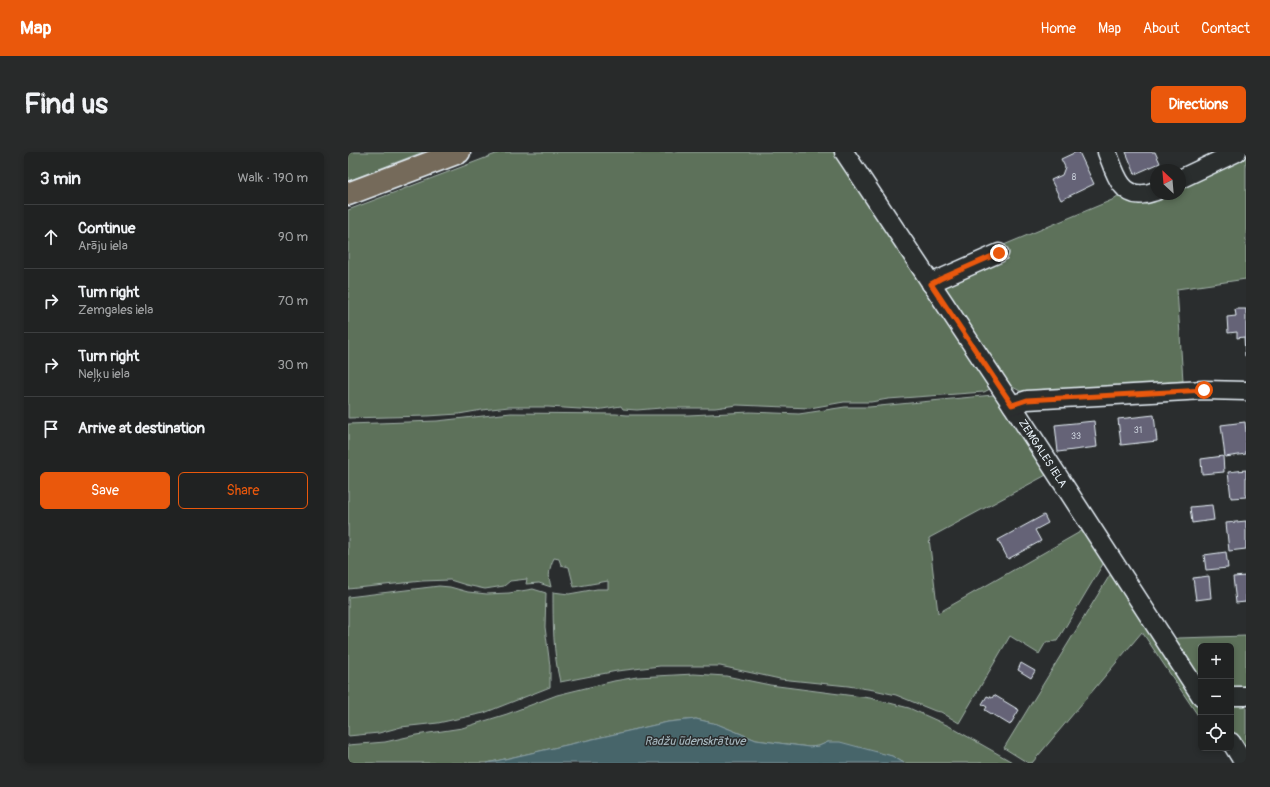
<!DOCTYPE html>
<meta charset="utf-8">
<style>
body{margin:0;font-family:Pangolin,sans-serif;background:#282a2a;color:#f1f3f6}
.controls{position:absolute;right:12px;bottom:12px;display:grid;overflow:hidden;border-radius:6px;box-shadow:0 2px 6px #0003}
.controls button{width:36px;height:36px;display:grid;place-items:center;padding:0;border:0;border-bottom:1px solid #3d3f40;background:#202222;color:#f1f3f6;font:20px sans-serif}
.compass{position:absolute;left:802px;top:12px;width:36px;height:36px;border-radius:50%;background:#202222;box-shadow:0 2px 6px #0003;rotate:334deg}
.stop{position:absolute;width:12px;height:12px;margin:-9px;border:3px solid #ea580c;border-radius:50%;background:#fff}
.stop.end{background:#ea580c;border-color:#fff;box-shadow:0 1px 4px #0008}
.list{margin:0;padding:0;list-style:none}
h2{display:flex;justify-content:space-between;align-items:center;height:52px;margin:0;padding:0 16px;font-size:17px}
h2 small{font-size:13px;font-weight:400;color:#a2a4a5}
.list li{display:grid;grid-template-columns:26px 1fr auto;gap:12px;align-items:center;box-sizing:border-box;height:64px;padding:0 16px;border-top:1px solid #3d3f40}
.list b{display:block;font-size:15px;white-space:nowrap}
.list p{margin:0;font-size:13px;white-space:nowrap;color:#a2a4a5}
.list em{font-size:13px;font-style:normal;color:#a2a4a5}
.actions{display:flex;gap:8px;padding:12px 16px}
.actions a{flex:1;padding:9px 0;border:1px solid #ea580c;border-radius:6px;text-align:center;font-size:14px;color:#ea580c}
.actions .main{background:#ea580c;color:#fff}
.icon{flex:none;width:22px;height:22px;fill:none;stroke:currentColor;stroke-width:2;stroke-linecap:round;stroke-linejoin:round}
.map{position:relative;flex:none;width:898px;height:611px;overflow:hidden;border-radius:6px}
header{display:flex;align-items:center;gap:24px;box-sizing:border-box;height:56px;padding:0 20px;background:#ea580c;color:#fff}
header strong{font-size:19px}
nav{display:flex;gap:22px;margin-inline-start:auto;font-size:14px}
.intro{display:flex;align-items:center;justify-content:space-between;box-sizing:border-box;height:96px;padding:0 24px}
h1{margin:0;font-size:28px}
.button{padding:10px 18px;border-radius:6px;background:#ea580c;color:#fff;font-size:14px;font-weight:700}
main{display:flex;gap:24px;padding:0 24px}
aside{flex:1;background:#202222;border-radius:6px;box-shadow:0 2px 6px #0003}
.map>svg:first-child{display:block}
.green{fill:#5d715a;stroke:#a2b1a9}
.water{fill:#47656b;stroke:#879da3}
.building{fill:#656477;stroke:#e8f1f8}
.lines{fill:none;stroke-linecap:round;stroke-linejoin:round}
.minor-casing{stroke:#e8f1f8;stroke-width:21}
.major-casing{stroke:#e8f1f8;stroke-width:25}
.minor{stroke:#2a2d2e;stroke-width:18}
.major{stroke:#746a5a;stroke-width:22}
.route{stroke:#ea580c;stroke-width:5}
.labels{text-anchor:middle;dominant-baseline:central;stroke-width:3;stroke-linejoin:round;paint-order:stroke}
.number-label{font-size:9px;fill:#c7ced8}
.street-label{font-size:11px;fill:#e8f1f8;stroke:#2a2d2e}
.water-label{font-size:12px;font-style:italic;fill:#a8b9c0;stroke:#2a2d2e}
</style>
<header>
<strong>Map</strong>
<nav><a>Home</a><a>Map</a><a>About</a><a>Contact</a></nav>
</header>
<div class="intro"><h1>Find us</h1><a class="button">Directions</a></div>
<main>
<aside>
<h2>3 min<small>Walk · 190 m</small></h2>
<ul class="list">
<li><svg class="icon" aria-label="ahead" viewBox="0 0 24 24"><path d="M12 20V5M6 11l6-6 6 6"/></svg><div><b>Continue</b><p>Arāju iela</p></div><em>90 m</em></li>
<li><svg class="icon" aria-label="right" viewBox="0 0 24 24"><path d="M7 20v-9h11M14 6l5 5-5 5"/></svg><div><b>Turn right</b><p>Zemgales iela</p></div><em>70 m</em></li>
<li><svg class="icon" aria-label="right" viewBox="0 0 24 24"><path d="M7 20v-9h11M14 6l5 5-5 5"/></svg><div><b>Turn right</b><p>Neļķu iela</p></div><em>30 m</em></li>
<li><svg class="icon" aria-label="arrive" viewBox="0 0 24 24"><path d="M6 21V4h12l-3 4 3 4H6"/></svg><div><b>Arrive at destination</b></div></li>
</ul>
<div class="actions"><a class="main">Save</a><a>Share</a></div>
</aside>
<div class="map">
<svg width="898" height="611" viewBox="0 0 898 611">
<rect width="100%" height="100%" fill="#2a2d2e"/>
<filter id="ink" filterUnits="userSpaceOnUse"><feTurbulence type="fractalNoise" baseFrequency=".025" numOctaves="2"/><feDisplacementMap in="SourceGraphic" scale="8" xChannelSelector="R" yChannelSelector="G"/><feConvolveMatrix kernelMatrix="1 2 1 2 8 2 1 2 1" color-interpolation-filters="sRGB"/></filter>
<g filter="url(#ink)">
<path class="green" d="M0 0H75L0 29Z
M153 0H488L642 235V237L636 240 540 247 523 250H496L462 256 389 253 367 256H313L289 258 275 257 273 254 248 258 200 255H161L134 258 111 262 79 264 0 266V58Z
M898 2V127L829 137 835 229 685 242 672 239 661 233 596 137 598 132 651 95 764 48 774 41 832 42V33Z
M645 243 649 244 702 321 581 386 590 461 739 376 758 407 709 489 698 490 691 502 662 484 611 571 593 560 587 559 548 543 526 538 500 534 432 527 372 514H312L269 519 212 530C205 501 205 470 205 440L221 442 249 437H260V429L226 435 221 415 213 413 211 407 206 406C201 416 200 424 203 435L191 431 178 432 179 427 162 429 156 434 137 437 118 433 102 428 74 429 0 437V272L89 269 163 261 268 262 279 263H340L402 260 451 262 497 255H521Z
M765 418 853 554V568L794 480 684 611H680L656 596Z
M91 434 102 435 120 440 139 442 161 441 185 437 198 441 197 475 202 514V535L136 561 90 571 53 575 31 581 0 584V445Z
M898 484V540H883V494H853V532L824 489 830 486Z
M346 522 378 524 422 533 522 546 561 556 601 574 666 611H556L544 604 480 590 471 594 461 595 408 588 369 572 348 567 320 570 139 611H0V593L37 590 68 583 114 576 159 562 209 543 266 529 289 525Z
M883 548H898V605L883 584Z"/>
<path class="water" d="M348 567 369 572 408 588 461 595 471 594 480 590H492L544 604 556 611H139L320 570Z"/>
<path class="building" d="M728 0H731L746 32 713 48 703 28 714 23 717 15 713 7Z
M778 0H807L812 11 787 22Z
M887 157H898V204H897L896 185 889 186V180L880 181 879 165 888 164Z
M806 263 809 289 773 293 770 267Z
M746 269 749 295 710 300 707 273Z
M897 270 898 281V302L877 305 873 273Z
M875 304 876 320 854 322 853 307Z
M898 318V345L883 346 880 320Z
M864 353 866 368 844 371 842 355Z
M696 363 700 371 687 378 693 389 660 407 650 388Z
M898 369V397L881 399 878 371Z
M878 400 880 416 858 418 856 403Z
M861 424 863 446 848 448 845 426Z
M898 424V450L888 451 885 425Z
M673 511 687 519 683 526 670 518Z
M646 543 671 558 662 573 637 558 639 555 634 552 639 544 644 546Z"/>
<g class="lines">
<defs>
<g id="minor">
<path id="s1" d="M496 0 664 253 853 544"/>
<path d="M759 0C766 17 772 46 796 42 800 42 804 40 808 39"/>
<path d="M832 27 889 0"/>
<path d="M583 132 592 127 651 101"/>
<path d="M664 253 679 248 856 238 898 239"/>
<path d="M883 544H898"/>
<path d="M883 590 896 611"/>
</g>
<path id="major" d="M0 42 111 0"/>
</defs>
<use href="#minor" class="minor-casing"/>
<use href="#major" class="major-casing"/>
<use href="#minor" class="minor"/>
<use href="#major" class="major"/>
</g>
</g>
<g class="lines" filter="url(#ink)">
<path class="route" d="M651 101 592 127 583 132 664 253 679 248 856 238"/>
</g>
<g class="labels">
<g class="number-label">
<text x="726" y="25">8</text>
<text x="790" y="278">31</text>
<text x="728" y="284">33</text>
</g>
<g class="street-label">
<text stroke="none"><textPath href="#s1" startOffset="361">ZEMGALES IELA</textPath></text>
</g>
<g class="water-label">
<text x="347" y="589">Radžu ūdenskrātuve</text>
</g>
</g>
</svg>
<div class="controls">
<button>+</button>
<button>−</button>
<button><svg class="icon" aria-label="locate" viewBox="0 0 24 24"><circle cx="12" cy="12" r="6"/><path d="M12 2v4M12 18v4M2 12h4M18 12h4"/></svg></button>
</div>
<svg class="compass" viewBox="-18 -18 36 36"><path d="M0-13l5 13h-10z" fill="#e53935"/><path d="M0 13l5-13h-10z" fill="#a2a4a5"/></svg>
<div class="stop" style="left:856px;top:238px"></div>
<div class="stop end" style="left:651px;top:101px"></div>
</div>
</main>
